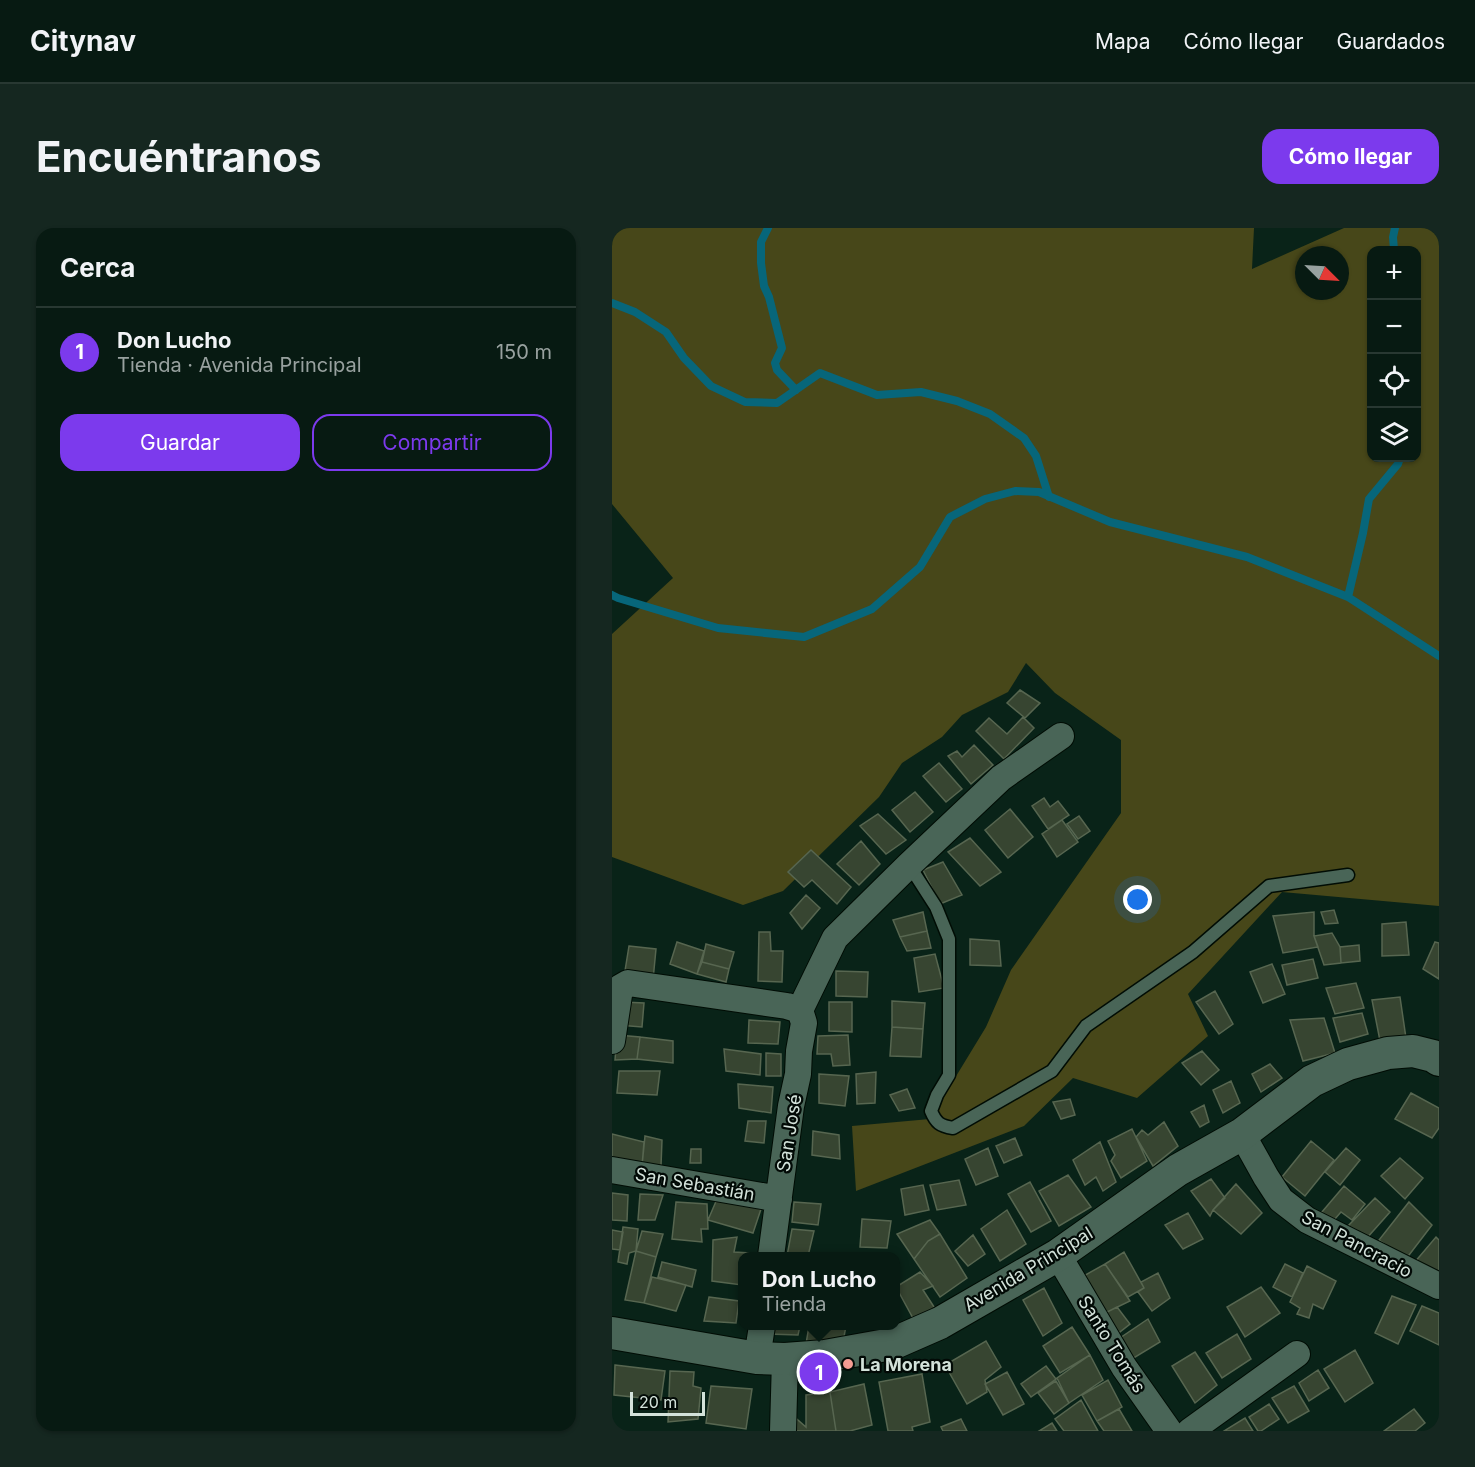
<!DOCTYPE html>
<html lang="es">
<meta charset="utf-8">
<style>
body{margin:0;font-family:Inter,sans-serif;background:#152720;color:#f1f3f6}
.controls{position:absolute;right:18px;top:18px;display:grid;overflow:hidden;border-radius:12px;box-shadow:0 2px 4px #0004}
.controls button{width:54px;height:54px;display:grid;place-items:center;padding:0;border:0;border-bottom:2px solid #283832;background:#071a12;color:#f1f3f6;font:30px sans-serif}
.compass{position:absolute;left:683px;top:18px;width:54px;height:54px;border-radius:50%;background:#071a12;box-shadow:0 2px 4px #0004;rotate:114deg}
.scale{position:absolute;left:18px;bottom:15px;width:75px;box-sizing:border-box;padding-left:6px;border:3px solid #d3e2da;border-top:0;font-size:16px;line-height:21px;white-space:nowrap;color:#d3e2da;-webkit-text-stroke:4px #020a06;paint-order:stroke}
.you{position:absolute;left:526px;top:672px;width:21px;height:21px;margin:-15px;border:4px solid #fff;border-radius:50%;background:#1a73e8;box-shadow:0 0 0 9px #1a73e833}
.badge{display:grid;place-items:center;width:39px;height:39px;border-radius:50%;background:#7c3aed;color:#fff;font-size:20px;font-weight:700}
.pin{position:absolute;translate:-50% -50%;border:3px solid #fff;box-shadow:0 2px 6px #0006}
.popup{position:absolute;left:126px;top:1024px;width:162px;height:78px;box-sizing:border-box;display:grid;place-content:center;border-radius:12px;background:#071a12;filter:drop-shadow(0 2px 4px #0005);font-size:20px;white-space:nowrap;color:#98a19f}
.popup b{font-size:22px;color:#f1f3f6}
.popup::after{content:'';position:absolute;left:50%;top:100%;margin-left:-12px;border:12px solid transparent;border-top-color:#071a12}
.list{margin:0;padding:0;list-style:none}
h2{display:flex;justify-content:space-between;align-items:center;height:78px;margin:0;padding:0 24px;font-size:26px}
h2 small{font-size:20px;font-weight:400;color:#98a19f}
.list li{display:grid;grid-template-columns:39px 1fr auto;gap:18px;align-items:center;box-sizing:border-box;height:90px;padding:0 24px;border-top:2px solid #283832}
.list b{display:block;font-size:22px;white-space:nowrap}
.list p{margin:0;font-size:20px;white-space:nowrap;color:#98a19f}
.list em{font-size:20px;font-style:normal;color:#98a19f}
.actions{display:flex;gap:12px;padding:18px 24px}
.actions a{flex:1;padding:14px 0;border:2px solid #7c3aed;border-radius:18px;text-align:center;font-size:21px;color:#7c3aed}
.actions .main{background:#7c3aed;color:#fff}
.icon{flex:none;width:33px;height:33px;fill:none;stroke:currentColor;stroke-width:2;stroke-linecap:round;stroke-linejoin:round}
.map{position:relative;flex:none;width:827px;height:1203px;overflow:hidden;border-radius:18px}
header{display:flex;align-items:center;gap:36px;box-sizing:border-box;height:84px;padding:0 30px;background:#071a12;border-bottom:2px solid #283832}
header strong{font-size:28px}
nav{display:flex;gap:33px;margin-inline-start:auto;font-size:21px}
.intro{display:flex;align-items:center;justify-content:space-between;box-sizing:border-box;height:144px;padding:0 36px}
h1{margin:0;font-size:42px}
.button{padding:15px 27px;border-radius:18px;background:#7c3aed;color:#fff;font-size:21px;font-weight:700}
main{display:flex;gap:36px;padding:0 36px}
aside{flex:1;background:#071a12;border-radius:18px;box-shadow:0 2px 4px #0004}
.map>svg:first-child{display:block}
.green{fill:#474719;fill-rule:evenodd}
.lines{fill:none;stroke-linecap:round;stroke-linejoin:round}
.stream{stroke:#07667a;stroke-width:8}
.building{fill:#374531;stroke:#576650;stroke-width:1.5}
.service-casing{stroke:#000c04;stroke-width:15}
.minor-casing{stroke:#000c04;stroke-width:28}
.tertiary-casing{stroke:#000c04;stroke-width:34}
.service{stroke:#496557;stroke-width:12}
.minor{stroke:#496557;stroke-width:26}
.tertiary{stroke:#496557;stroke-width:32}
.poi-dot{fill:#f59c93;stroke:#020a06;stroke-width:2}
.labels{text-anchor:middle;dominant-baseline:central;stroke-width:4.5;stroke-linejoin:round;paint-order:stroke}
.street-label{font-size:18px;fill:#d3e2da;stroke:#020a06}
.poi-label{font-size:18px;font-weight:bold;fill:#d3e2da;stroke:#020a06;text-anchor:start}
</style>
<header>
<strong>Citynav</strong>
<nav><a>Mapa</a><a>Cómo llegar</a><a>Guardados</a></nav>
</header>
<div class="intro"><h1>Encuéntranos</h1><a class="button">Cómo llegar</a></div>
<main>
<aside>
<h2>Cerca<small></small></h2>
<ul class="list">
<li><span class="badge">1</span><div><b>Don Lucho</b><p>Tienda · Avenida Principal</p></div><em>150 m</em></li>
</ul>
<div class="actions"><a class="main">Guardar</a><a>Compartir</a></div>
</aside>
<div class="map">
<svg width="827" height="1203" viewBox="0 0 827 1203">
<rect width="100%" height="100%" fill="#092318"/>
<path class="green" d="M0 0H642L640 41 732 0H827V678L670 664 576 766 596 808 525 870 461 850 412 898 244 963 240 898 318 891 374 799 399 742 509 585V512L443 465 414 435 396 464 350 487 330 509 290 535 267 569 171 663 131 677 0 629V406L61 350 0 276ZM760 22H804V230H760ZM692 27H728V63H692Z"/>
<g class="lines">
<path class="stream" d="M156 0 149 14V35L152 58 157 69 170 120 163 135 165 142 184 162
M782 22 781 9 783 0
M0 75 23 84 54 104 72 130 99 158 133 174 165 175 208 145 265 167 309 164 345 173 378 186 412 210 424 228 437 269
M804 162V167
M0 367 6 370 106 400 192 409 260 381 308 339 338 289 373 271 403 263 427 264 498 294 635 329 736 369 827 428
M736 369 751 305 757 271 786 236 788 230"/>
</g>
<path class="building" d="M408 462 428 475 413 490 395 475Z
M411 489 422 500 392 531 364 503 377 490 395 506Z
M362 517 381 537 359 556 336 528 345 523 350 529Z
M327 535 350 561 334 574 311 548Z
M303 564 321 584 298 604 280 582Z
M432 570 438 579 446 573 457 587 436 601 420 578Z
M398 581 421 609 396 630 373 602Z
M266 586 294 612 274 626 248 598Z
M467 588 478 603 466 611 455 596Z
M450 592 466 614 445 629 430 606Z
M358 610 389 644 368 658 336 624Z
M249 613 268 636 247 657 225 636Z
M199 622 239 659 225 676 200 652 192 659 176 644Z
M331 634 350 667 328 676 311 642Z
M194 667 208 680 190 701 178 685Z
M722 682 726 695 713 696 709 684Z
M311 684 315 703 288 709 281 692Z
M702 684V708L706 719 671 725 661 688Z
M794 694 797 727 770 728V696Z
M315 703 319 720 295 723 288 709Z
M147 704H158L159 723H171L170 754 146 753Z
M720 705 728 719 729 735 712 737 702 708Z
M358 711 387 713 389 738 358 737Z
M65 714 92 723 85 746 58 736Z
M823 714 827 715V751L811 741Z
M94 716 122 724 117 741 90 734Z
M747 717 748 733 729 735 728 719Z
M17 718 44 721 41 752 12 749Z
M323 726 332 760 307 764 302 730Z
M701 731 706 750 675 757 670 737Z
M90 734 117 741 114 754 85 746Z
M660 736 673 766 651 775 638 744Z
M224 743 256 744 255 769 224 768Z
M744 755 752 780 723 786 714 760Z
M603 763 621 796 607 806 584 774Z
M788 769 795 817 769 818 760 772Z
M280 773 313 775 311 801 280 799Z
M11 774 32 775 30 799 6 797Z
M217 774H240V804L217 803Z
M750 785 756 806 728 814 721 790Z
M712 790 723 825 691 833 678 792Z
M137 792 168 794 166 816 136 815Z
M280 799 311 801 309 829 278 828Z
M5 807 28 809 25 831 3 832Z
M236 807 238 837 221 838 219 826H205L206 808Z
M28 809 61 813V835L25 831Z
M112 821 149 826 148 847 114 843Z
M590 823 607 842 589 857 570 835Z
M154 825 169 826V848H154Z
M658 836 670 850 649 864 640 846Z
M7 843H48L45 867 5 865Z
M264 844 263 875 245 876 244 846Z
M207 846 237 848 233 878 207 875Z
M619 853 628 875 611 885 601 862Z
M126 856 161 859 159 885 127 880Z
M295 861 303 880 287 883 278 867Z
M799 865 827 880V900L820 910 783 891Z
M458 871 463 887 449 891 441 874Z
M592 877 597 894 588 899 579 884Z
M136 893H154L152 915 133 913Z
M552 894 566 918 541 938 524 909 530 902 536 907Z
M520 901 535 933 509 950 499 933 503 927 496 913Z
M201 903 227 907 228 931 200 927Z
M0 906 32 914 30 938 0 930Z
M33 908 50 912 49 938H30Z
M403 910 410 927 392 935 384 918Z
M699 913 722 932 693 968 670 949Z
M488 914 504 954 491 963 484 949 473 957 461 932Z
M376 920 386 948 364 957 353 931Z
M734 920 748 932 728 957 713 944Z
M79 921H89V935H78Z
M788 930 811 950 793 971 769 948Z
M456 947 479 979 447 998 427 963Z
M599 951 613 970 601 982 598 988 579 963Z
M347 952 354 977 325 982 318 957Z
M418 954 439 993 419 1004 396 966Z
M624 956 650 985 629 1006 601 982Z
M311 957 317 982 293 987 289 961Z
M732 958 753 976 740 992 729 984 715 1000 704 991Z
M0 965 16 967 15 993 0 992Z
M28 966 51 967 43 992H26Z
M763 970 778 984 754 1011 736 998Z
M105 971 149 981 141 1005 96 992Z
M64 974 95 976 96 1001H89L90 1014 60 1011Z
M182 974 209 976 206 997 180 994Z
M797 974 820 997 794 1031 767 1012Z
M395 982 414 1016 388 1033 369 1001Z
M576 985 591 1011 571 1021 553 997Z
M250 991 279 993 275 1020 248 1019Z
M318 992 328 1006 316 1013 302 1031 285 1006Z
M11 999 26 1001 24 1023 17 1025 15 1036 6 1034Z
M180 1001 202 1003 196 1028H175Z
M0 1002 11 1004 8 1022 0 1021Z
M30 1003 51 1006 44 1029 24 1023Z
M328 1006 355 1050 328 1069 302 1031 316 1013Z
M361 1007 373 1026 356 1038 343 1023Z
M125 1009 122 1024 138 1025 137 1028H130V1057L100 1053 101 1012Z
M824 1009 827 1012V1046L802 1035Z
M24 1023 44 1029 32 1075 13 1072Z
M512 1024 532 1060 516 1069 493 1036Z
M50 1034 84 1042 80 1059 46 1049Z
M493 1036 518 1073 493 1085 468 1050Z
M673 1036 691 1045 680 1069 661 1059Z
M695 1038 724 1053 711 1081 701 1076 697 1090 685 1086 688 1080 678 1074Z
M308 1044 321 1058 311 1062 324 1082 302 1092 284 1059Z
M546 1045 558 1070 540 1083 526 1064 532 1060 529 1054Z
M40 1049 74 1057 64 1083 32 1075Z
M649 1059 668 1085 633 1109 615 1079Z
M432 1060 450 1095 431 1108 411 1072Z
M780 1068 804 1077 786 1116 763 1105Z
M97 1069 127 1073 124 1095 92 1093Z
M810 1078 827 1085V1117L798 1103Z
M505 1079 518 1096 504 1107 493 1085Z
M536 1091 548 1114 520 1131 508 1110Z
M158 1098H188L186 1107 156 1106Z
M197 1098H234L231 1114 194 1116Z
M460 1099 478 1127 448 1145 431 1118Z
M625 1106 639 1131 610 1150 594 1125Z
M374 1113 389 1139 373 1152 375 1164 355 1176 333 1137Z
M743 1122 761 1155 733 1174 712 1141Z
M583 1124 605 1157 583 1175 560 1138Z
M478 1127 491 1152 457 1175 445 1150Z
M3 1137 53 1143 49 1172 2 1167Z
M434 1138 444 1151 419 1169 409 1156Z
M706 1142 717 1160 697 1173 687 1155Z
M58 1143 82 1144 81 1158 89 1160 86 1191 56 1194Z
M395 1144 412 1176 391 1187 373 1156Z
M310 1146 318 1194 300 1199 301 1203H276L267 1154Z
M496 1152 510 1179 485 1193 470 1167Z
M444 1153 457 1175 442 1186 426 1165Z
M252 1156 260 1197 238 1203H224L218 1164Z
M99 1158 140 1161 134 1201 94 1195Z
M682 1158 697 1183 676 1195 660 1170Z
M218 1164 224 1203H180L179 1186 194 1199V1167Z
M469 1172 486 1203H452L443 1191Z
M657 1176 667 1191 649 1203H646L637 1189Z
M507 1181 520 1203H492L485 1193Z
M802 1181 813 1195 803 1203H772Z
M633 1190 641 1203H612Z
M349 1191 355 1203H331L329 1199Z
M440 1195 445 1203H427Z"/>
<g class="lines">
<defs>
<path id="service" d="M297 637 324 679 337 711V847L325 867 319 883C324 895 328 898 341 900L440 843 474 798 581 724 657 658 736 647"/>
<path id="minor" d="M0 813 7 767 9 759 16 755 175 778 188 782 223 710 297 637 389 550 449 508
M630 906 654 949 669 972 695 992 827 1058
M0 942 167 971
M446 1027 512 1139 557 1203
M159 1028 179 878 186 846 187 823 192 795 188 782
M145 1130 150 1098
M171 1203 173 1131
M578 1203 685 1126"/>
<path id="tertiary" d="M0 1105 145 1130 173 1131 213 1128 280 1116 328 1095 446 1027 566 942 630 906 700 853 736 836 776 825 801 823 821 828 827 832"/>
</defs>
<use href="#service" class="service-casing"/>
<use href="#minor" class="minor-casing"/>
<use href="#tertiary" class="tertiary-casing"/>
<use href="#service" class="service"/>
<use href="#minor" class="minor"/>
<use href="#tertiary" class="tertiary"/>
</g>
<circle class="poi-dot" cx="236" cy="1136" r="6"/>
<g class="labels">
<g class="street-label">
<text transform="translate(177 905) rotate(-81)">San José</text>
<text transform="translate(83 956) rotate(10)">San Sebastián</text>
<text transform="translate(745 1016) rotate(28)">San Pancracio</text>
<text transform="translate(416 1041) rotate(-31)">Avenida Principal</text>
<text transform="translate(500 1116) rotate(58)">Santo Tomás</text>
</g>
<g class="poi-label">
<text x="248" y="1136">La Morena</text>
</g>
</g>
</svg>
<div class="controls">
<button>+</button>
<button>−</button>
<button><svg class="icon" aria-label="locate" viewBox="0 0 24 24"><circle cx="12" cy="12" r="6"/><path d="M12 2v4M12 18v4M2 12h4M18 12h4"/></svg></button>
<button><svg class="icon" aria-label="layers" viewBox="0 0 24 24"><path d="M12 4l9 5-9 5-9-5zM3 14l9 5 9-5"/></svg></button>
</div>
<svg class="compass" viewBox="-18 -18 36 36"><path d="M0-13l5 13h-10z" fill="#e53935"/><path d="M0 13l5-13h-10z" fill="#98a19f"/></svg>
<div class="scale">20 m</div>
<div class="you"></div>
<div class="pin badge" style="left:207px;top:1144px">1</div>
<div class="popup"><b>Don Lucho</b>Tienda</div>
</div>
</main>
